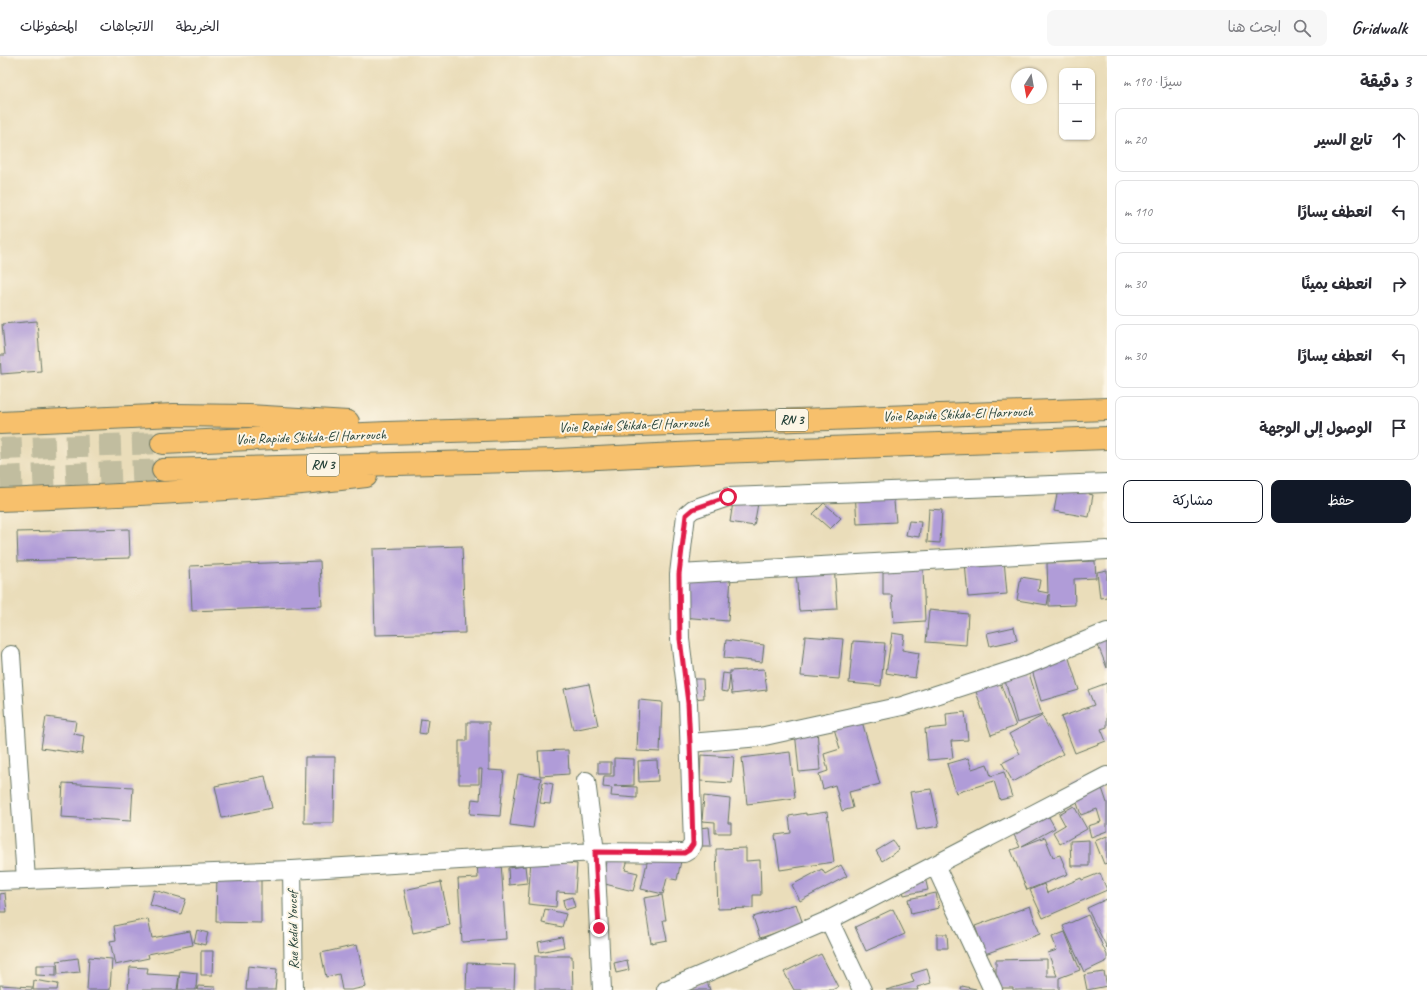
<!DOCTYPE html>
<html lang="ar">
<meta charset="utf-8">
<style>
body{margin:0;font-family:Caveat,"Playpen Sans Arabic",sans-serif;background:#f7f7f7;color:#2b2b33;direction:rtl}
.controls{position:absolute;right:12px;top:12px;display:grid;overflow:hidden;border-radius:8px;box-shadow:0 1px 3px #0004}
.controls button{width:36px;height:36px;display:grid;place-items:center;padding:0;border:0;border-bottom:1px solid #e1e1e2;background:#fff;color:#2b2b33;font:20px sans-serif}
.compass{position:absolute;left:1011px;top:12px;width:36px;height:36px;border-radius:50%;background:#fff;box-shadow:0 1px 3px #0004;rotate:191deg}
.stop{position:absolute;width:12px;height:12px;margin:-9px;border:3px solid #e11d48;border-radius:50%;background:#fff}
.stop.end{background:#e11d48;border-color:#fff;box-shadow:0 1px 4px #0008}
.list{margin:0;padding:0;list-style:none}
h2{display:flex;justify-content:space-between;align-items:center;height:52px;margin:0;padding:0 16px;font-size:17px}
h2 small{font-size:13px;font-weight:400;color:#7c7c81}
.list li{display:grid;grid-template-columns:26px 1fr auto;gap:12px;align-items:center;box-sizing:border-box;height:64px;margin:0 8px 8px;padding:0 8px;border:1px solid #e1e1e2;border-radius:8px}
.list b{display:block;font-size:15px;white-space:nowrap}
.list em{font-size:13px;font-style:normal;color:#7c7c81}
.actions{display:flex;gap:8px;padding:12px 16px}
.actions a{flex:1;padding:9px 0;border:1px solid #111827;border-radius:8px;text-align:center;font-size:14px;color:#111827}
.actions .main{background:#111827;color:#fff}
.icon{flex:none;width:22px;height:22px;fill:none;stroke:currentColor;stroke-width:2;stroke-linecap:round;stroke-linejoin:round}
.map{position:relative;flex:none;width:1107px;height:934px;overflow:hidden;direction:ltr}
header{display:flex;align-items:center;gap:24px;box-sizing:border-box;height:56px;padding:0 20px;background:#fff;border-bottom:1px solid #e1e1e2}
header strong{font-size:19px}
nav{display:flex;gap:22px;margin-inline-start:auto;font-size:14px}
.search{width:280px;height:36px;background:#f7f7f7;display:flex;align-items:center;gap:10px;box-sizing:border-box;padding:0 14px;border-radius:8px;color:#7c7c81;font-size:15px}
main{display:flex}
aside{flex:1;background:#fff}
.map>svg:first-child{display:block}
.building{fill:#b09cd8}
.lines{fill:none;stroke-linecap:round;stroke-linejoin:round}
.trunk-tunnel{stroke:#c1bd9f;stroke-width:22;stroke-dasharray:22 11;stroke-linecap:butt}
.minor-casing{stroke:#667563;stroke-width:20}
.trunk-casing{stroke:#667563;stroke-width:24}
.minor{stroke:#fff;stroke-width:18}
.trunk{stroke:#f7c06c;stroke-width:22}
.route{stroke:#e11d48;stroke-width:5}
.labels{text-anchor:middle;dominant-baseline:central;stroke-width:4;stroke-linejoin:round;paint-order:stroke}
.shield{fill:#fcf5e5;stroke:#617469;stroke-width:1}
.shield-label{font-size:13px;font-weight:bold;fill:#1f3d34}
.street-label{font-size:14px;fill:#1f3d34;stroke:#fcf5e5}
</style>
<header>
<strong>Gridwalk</strong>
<div class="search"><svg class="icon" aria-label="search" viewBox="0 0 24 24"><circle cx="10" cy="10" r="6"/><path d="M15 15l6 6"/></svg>ابحث هنا</div>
<nav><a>الخريطة</a><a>الاتجاهات</a><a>المحفوظات</a></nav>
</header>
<main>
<aside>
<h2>3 دقيقة<small>سيرًا · 190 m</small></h2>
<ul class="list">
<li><svg class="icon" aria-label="ahead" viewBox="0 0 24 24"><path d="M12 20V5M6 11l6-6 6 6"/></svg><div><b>تابع السير</b></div><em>20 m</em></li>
<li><svg class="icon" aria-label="left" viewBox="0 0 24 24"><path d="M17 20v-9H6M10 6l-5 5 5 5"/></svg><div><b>انعطف يسارًا</b></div><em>110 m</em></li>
<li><svg class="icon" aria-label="right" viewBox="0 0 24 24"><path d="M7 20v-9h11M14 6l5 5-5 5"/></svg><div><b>انعطف يمينًا</b></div><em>30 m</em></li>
<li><svg class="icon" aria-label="left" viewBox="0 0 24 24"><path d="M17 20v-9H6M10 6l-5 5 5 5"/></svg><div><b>انعطف يسارًا</b></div><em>30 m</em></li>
<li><svg class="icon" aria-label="arrive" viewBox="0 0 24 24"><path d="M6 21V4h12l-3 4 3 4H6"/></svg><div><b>الوصول إلى الوجهة</b></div></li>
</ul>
<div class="actions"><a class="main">حفظ</a><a>مشاركة</a></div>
</aside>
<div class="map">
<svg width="1107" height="934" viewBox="0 0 1107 934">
<rect width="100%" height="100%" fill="#fcf5e5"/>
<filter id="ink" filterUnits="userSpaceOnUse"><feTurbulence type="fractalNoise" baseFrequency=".025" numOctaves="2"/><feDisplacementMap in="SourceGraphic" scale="8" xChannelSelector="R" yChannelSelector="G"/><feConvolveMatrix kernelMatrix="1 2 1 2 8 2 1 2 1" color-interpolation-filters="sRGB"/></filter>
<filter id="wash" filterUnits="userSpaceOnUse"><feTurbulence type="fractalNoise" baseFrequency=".012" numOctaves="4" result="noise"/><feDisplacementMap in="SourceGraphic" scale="16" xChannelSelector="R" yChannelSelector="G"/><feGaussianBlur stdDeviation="0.9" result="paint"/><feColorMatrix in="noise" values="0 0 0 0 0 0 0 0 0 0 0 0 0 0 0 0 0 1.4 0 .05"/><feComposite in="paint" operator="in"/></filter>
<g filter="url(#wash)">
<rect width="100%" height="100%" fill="#eaddba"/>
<g id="blocks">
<path class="building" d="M37 265 41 315 1 318 0 299H5L2 268Z
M1060 422 1091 427 1089 438 1093 439 1089 461 1054 455Z
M735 433 760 436 754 470 730 466Z
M893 435 896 466 857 468 855 436Z
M824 447 841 462 830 473 813 458Z
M929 453 942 454 940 487 927 486Z
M909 465 921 466 919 481 906 479Z
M129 473 130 502 18 505 17 476Z
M462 490 465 577 375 579 373 493Z
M1004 504 1007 538 968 541 965 507Z
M320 505 322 550 192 555 190 510Z
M1095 505 1096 522 1074 523 1075 549 1049 550V538L1047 549 1017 544 1021 521 1040 524 1038 535 1048 537 1047 507Z
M834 508 837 553 799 555 796 514Z
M923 513 925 565 894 567 892 539H883V514Z
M1107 514V541L1100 542 1097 516Z
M685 518 731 521 728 565 682 561Z
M929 554 968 558 966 589 926 586Z
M1014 571 1017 584 990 590 987 577Z
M1107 572V612L1093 577Z
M892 577 904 579 902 594 919 597 915 622 886 617Z
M805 580 843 583 839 623 801 620Z
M726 584 764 589 762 606 724 602Z
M853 585 885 587 881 630 849 627Z
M1067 596 1079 634 1041 645 1030 607Z
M764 613 767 634 732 638 730 619 728 636 721 635 723 617 730 618V615Z
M1028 614 1042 659 1017 667 1004 621Z
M997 618 1016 670 991 679 973 627Z
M689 623H703L704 642 690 643Z
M1107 627V671L1101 673 1106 685 1075 697 1061 661 1094 649 1088 634Z
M589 628 598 669 573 674 564 633Z
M639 644 662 646 660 696 637 695Z
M965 656 968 684 951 685 953 702 928 704 925 673 947 671 946 658Z
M1042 660 1063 698 1013 726 1002 707 1020 698 1009 678Z
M46 661 76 665 74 678 84 680 82 698 41 692Z
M861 662 880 728 849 736 853 752 842 755 835 729 823 733 819 718 828 715 824 698 840 693 833 669Z
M421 663 428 664 426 678 419 677Z
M467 666H489V714L504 715 500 760 470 758 472 743 480 744 482 713H479V728H459V685H467Z
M817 673 820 714 799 716 795 675Z
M568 694 569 718 540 720 538 695Z
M790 696 795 742 747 748 742 702Z
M701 699 734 701 732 727 700 725Z
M305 701H335L334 767H304Z
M614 702 634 703V729L614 730 637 731V742L611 740 612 732 603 731 604 720H614Z
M968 702 972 713 987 708 991 720 1004 716 1012 741 1000 744 994 725 956 737 947 708Z
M657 704 658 725 639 726 638 705Z
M598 706H611V718H598Z
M518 718 541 722 533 772 510 769Z
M265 720 272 752 222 762 215 730Z
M1098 720 1107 747V775L1091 781 1088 770 1101 766 1097 753 1081 759 1071 729Z
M543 726 553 728 550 748 540 747Z
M63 727 133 731 131 765 61 761Z
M931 733 939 770 917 774 910 736Z
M704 740 730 743 728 767H731V777H715V766L702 765Z
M1041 747 1055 772 1022 790 1045 781 1053 801 1060 799 1068 818 1027 834 1011 794 1020 791 1007 765Z
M1074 750 1087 773 1060 788 1053 776 1065 769 1059 758Z
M827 756 834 806 780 814 775 779 791 777 789 760 806 757V759Z
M709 771 711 790H699L698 772Z
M1107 780V807L1104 808 1095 785Z
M1089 784V810H1071L1070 785Z
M893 785 899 794 882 805 876 795Z
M746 792V805L760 804 761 839H753V852L718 853 716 793Z
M608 798 628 803 625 814 638 817 633 835 601 827Z
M649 798 681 805 677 824 667 822 663 838 641 833Z
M531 803 577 808 575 837 557 836 556 851 528 848Z
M501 806 506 883 462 886 458 823 478 822 477 807Z
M841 809 847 820 800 845 792 829 822 813 825 818Z
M525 810 527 827 509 829 508 812Z
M924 817 928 834 904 839 900 822Z
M1100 817 1107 834 1043 862 1030 834 1044 828 1047 837 1081 822 1082 824Z
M217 818 261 819V867L216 866Z
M441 826 450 869 413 877 404 834Z
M154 834 186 843 181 858 150 849Z
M5 837 7 856H0V838Z
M936 837 939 852 911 858 908 843Z
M662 839 666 864H663L667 884 651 887 644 842Z
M572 841 575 851 565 854 563 844Z
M1107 843V892L1087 852Z
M796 848 803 868 760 882 753 861Z
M1030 850 1040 878 985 898 975 870Z
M545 853 566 858 562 871 542 867Z
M893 853 905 878 866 895 855 871Z
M1088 859 1107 899V905L1084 916 1063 870Z
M148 863 152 882 190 875 193 889 148 898 149 902 115 909 110 885 116 884 114 870Z
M197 874 208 877 205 889 194 886Z
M1065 876 1080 914 1059 922V934H1013V932H996V904L1047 903V920H1057L1048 897 1057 894 1052 881Z
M937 878H947L948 892H937Z
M562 881 564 891 540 896 538 886Z
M357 889 366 931 351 934H342L339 918 326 921 321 897Z
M201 895H213L212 919H201Z
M821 898 838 931 832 934H794L784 916Z
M535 900H572L573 934H535Z
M89 901 112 903 110 934H87Z
M78 902 80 916 58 918 57 905Z
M627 904 629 914 616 917 614 907Z
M467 907 515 909 514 934H466Z
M36 909H56V920L36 919Z
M248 910 277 913 275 934H246Z
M130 911 148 912 147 918 179 920 177 934H128Z
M927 913 931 927 917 931 918 934H886L914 926 911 918Z
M180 915 197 917 196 934H178Z
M1104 916 1107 930 1087 934 1084 919Z
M34 924 58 928 57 934H33Z
M707 925 710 934H689L688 931Z
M0 929 32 931V934H0Z
M198 930 215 931V934H197Z
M962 930 976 933V934H961Z"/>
</g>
</g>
<g filter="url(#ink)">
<use href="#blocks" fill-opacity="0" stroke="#667563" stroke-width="1"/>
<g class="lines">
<path class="trunk-tunnel" d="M0 393 162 387
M0 421 163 414"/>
<defs>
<path id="minor" d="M1107 427 728 441 693 453 686 459 679 518 1107 494
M11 599 26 824
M690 687 760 681 902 650 1022 611 1107 576
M586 725 595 796 602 934
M935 809 993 934
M292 814 294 934
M0 825 292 814 595 796 684 797 689 794 693 788 688 647 680 583 679 518
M829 864 1107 720
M666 934 829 864 862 934"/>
<path id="trunk" d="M0 367 174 359 249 360 348 366
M162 387 387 377 829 363 1107 353
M163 414 557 404 717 396 1107 382
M0 444C122 439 245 435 366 420"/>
</defs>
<use href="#minor" class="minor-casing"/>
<use href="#trunk" class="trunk-casing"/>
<use href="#minor" class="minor"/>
<use href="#trunk" class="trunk"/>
</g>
</g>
<g class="lines" filter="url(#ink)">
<path class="route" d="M599 872 595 796 684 797 689 794 693 788 690 687 688 647 680 583 679 518 686 459 693 453 728 441"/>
</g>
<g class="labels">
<g class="shield">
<rect x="776" y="353" width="32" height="22" rx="3"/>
<rect x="307" y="398" width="32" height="22" rx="3"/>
</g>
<g class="shield-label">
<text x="792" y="364">RN 3</text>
<text x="323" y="409">RN 3</text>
</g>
<g class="street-label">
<text transform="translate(958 358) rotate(-2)">Voie Rapide Skikda-El Harrouch</text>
<text transform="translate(634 369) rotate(-2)">Voie Rapide Skikda-El Harrouch</text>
<text transform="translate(311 381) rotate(-2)">Voie Rapide Skikda-El Harrouch</text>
<text transform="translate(293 874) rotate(-91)">Rue Kedid Youcef</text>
</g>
</g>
</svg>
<div class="controls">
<button>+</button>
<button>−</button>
</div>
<svg class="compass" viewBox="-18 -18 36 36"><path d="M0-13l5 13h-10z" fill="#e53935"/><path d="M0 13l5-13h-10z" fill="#7c7c81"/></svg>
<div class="stop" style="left:728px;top:441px"></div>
<div class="stop end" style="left:599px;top:872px"></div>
</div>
</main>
